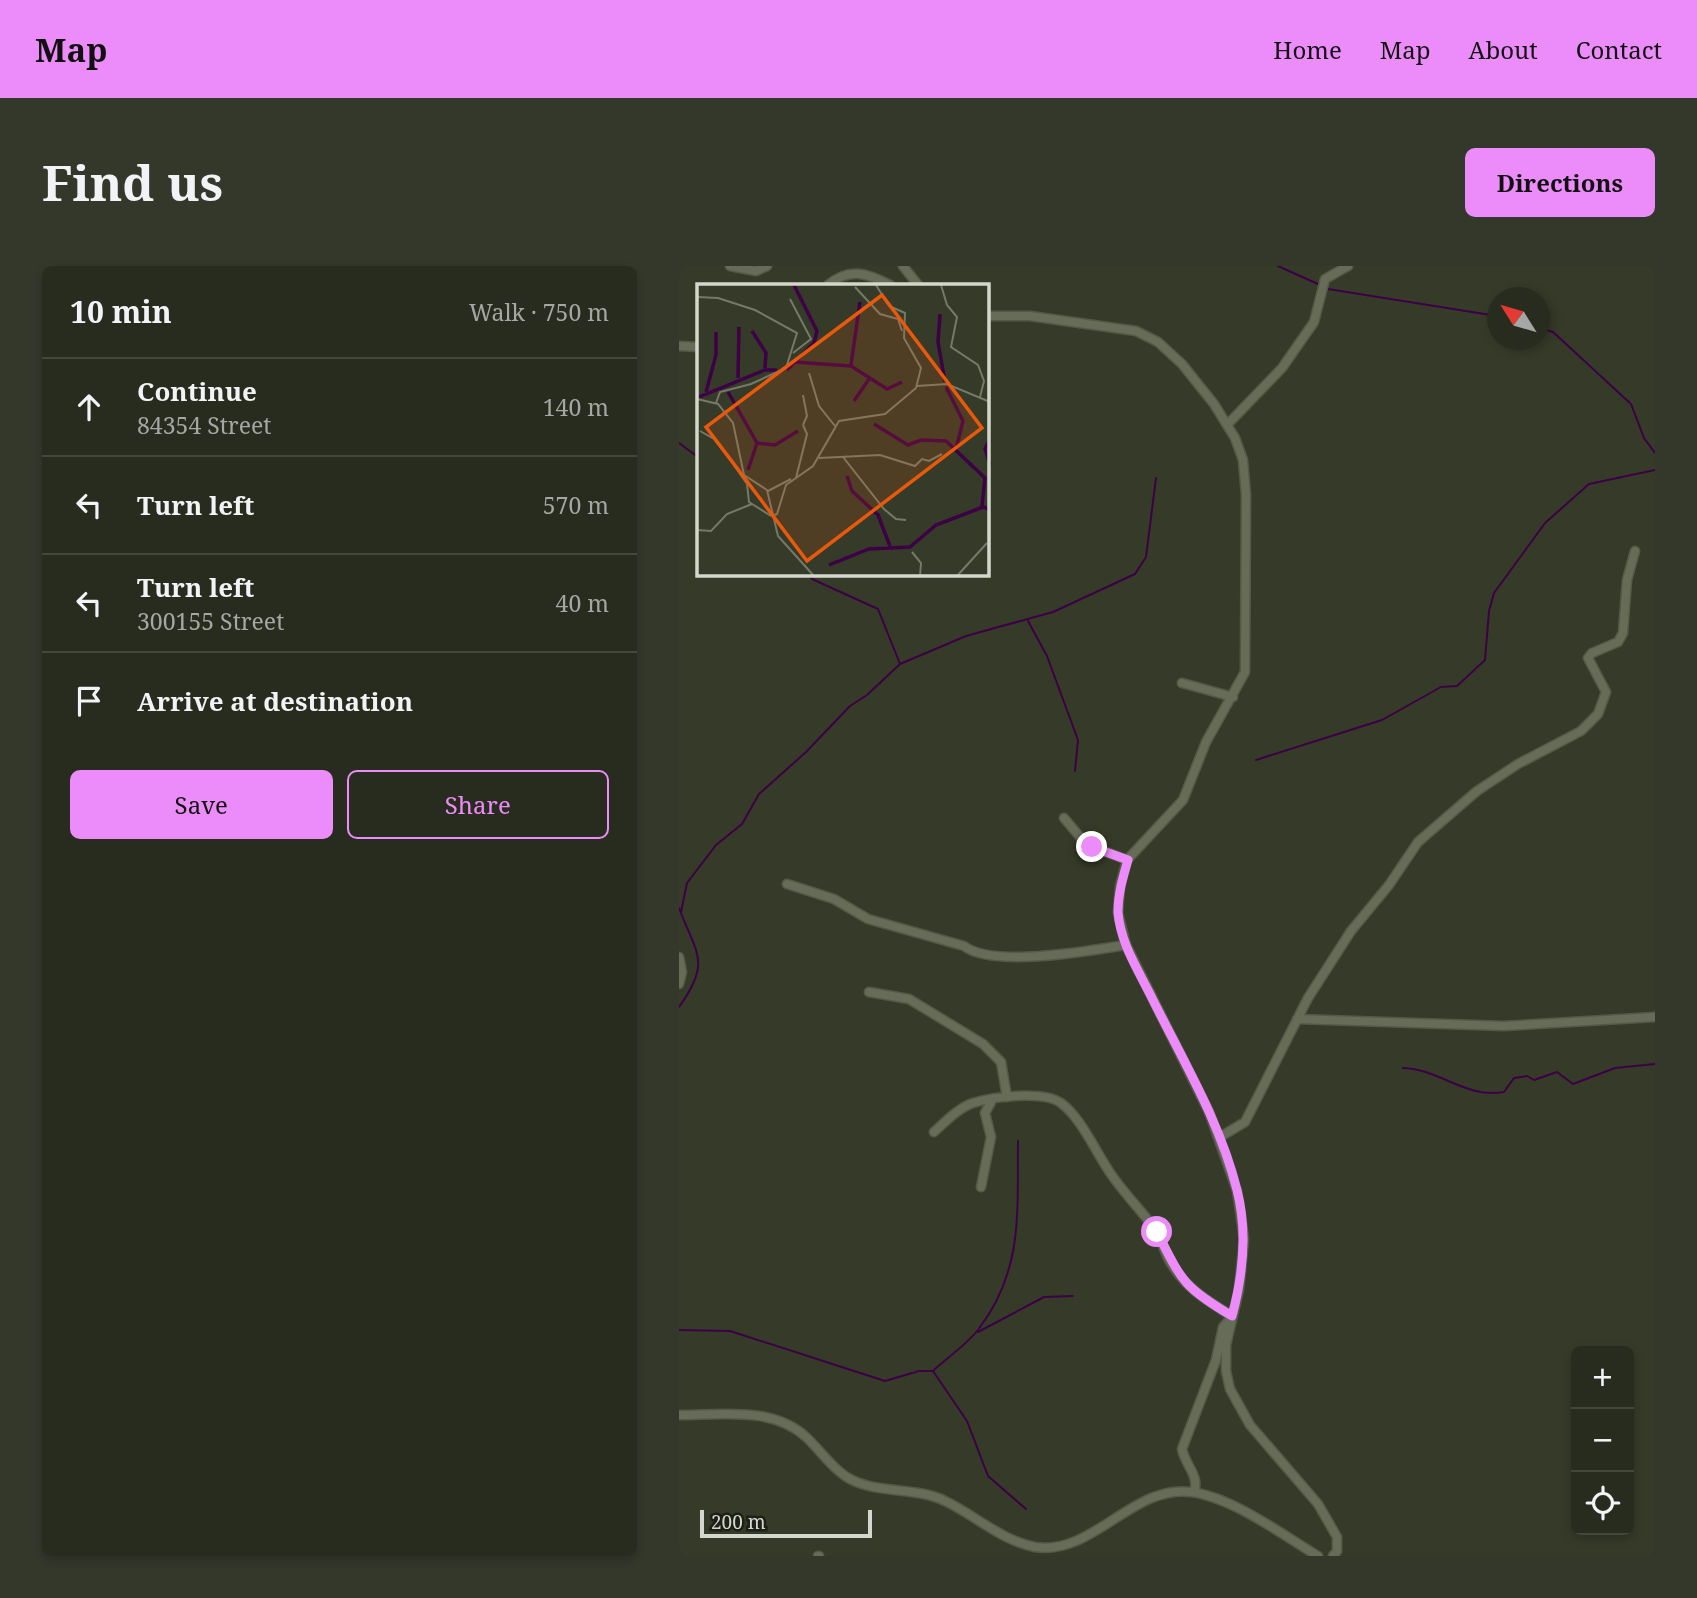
<!DOCTYPE html>
<meta charset="utf-8">
<style>
body{margin:0;font-family:"Noto Serif",serif;background:#34382b;color:#f1f3f6}
.controls{position:absolute;right:21px;bottom:21px;display:grid;overflow:hidden;border-radius:10px;box-shadow:0 4px 10px #0003}
.controls button{width:63px;height:63px;display:grid;place-items:center;padding:0;border:0;border-bottom:2px solid #44483c;background:#282c1e;color:#f1f3f6;font:35px sans-serif}
.compass{position:absolute;left:808px;top:21px;width:63px;height:63px;border-radius:50%;background:#282c1e;box-shadow:0 4px 10px #0003;rotate:307deg}
.scale{position:absolute;left:21px;bottom:18px;width:172px;box-sizing:border-box;padding-left:7px;border:4px solid #d4d7cc;border-top:0;font-size:19px;line-height:24px;white-space:nowrap;color:#d4d7cc;-webkit-text-stroke:5px #1e2018;paint-order:stroke}
.stop{position:absolute;width:21px;height:21px;margin:-16px;border:5px solid #ec8cfa;border-radius:50%;background:#fff}
.stop.end{background:#ec8cfa;border-color:#fff;box-shadow:0 2px 7px #0008}
.list{margin:0;padding:0;list-style:none}
h2{display:flex;justify-content:space-between;align-items:center;height:91px;margin:0;padding:0 28px;font-size:30px}
h2 small{font-size:23px;font-weight:400;color:#a5a7a4}
.list li{display:grid;grid-template-columns:46px 1fr auto;gap:21px;align-items:center;box-sizing:border-box;height:98px;padding:0 28px;border-top:2px solid #44483c}
.list b{display:block;font-size:26px;white-space:nowrap}
.list p{margin:0;font-size:23px;white-space:nowrap;color:#a5a7a4}
.list em{font-size:23px;font-style:normal;color:#a5a7a4}
.actions{display:flex;gap:14px;padding:21px 28px}
.actions a{flex:1;padding:16px 0;border:2px solid #ec8cfa;border-radius:10px;text-align:center;font-size:24px;color:#ec8cfa}
.actions .main{background:#ec8cfa;color:#111}
.icon{flex:none;width:38px;height:38px;fill:none;stroke:currentColor;stroke-width:2;stroke-linecap:round;stroke-linejoin:round}
.map{position:relative;flex:none;width:976px;height:1290px;overflow:hidden;border-radius:10px}
header{display:flex;align-items:center;gap:42px;box-sizing:border-box;height:98px;padding:0 35px;background:#ec8cfa;color:#111}
header strong{font-size:33px}
nav{display:flex;gap:38px;margin-inline-start:auto;font-size:24px}
.intro{display:flex;align-items:center;justify-content:space-between;box-sizing:border-box;height:168px;padding:0 42px}
h1{margin:0;font-size:49px}
.button{padding:18px 32px;border-radius:10px;background:#ec8cfa;color:#111;font-size:24px;font-weight:700}
main{display:flex;gap:42px;padding:0 42px}
aside{flex:1;background:#282c1e;border-radius:10px;box-shadow:0 4px 10px #0003}
.map>svg:first-child{display:block}
.lines{fill:none;stroke-linecap:round;stroke-linejoin:round}
.stream{stroke:#3d0046;stroke-width:2}
.minor-casing{stroke:#545848;stroke-width:11}
.minor{stroke:#676c58;stroke-width:8}
.route{stroke:#ec8cfa;stroke-width:9}
.inset-river{fill:none;stroke:#3d0046;stroke-width:3.5}
.inset-road{fill:none;stroke:#75796a;stroke-width:2}
.view{fill:#e8590c;fill-opacity:0.15;stroke:#e8590c;stroke-width:3.5}
.inset-edge{fill:none;stroke:#d4d7cc;stroke-width:3.5}
</style>
<header>
<strong>Map</strong>
<nav><a>Home</a><a>Map</a><a>About</a><a>Contact</a></nav>
</header>
<div class="intro"><h1>Find us</h1><a class="button">Directions</a></div>
<main>
<aside>
<h2>10 min<small>Walk · 750 m</small></h2>
<ul class="list">
<li><svg class="icon" aria-label="ahead" viewBox="0 0 24 24"><path d="M12 20V5M6 11l6-6 6 6"/></svg><div><b>Continue</b><p>84354 Street</p></div><em>140 m</em></li>
<li><svg class="icon" aria-label="left" viewBox="0 0 24 24"><path d="M17 20v-9H6M10 6l-5 5 5 5"/></svg><div><b>Turn left</b></div><em>570 m</em></li>
<li><svg class="icon" aria-label="left" viewBox="0 0 24 24"><path d="M17 20v-9H6M10 6l-5 5 5 5"/></svg><div><b>Turn left</b><p>300155 Street</p></div><em>40 m</em></li>
<li><svg class="icon" aria-label="arrive" viewBox="0 0 24 24"><path d="M6 21V4h12l-3 4 3 4H6"/></svg><div><b>Arrive at destination</b></div></li>
</ul>
<div class="actions"><a class="main">Save</a><a>Share</a></div>
</aside>
<div class="map">
<svg width="976" height="1290" viewBox="0 0 976 1290">
<rect width="100%" height="100%" fill="#363a28"/>
<g class="lines">
<path class="stream" d="M599 0 639 18
M649 23 818 50
M860 62 874 66 952 138 965 172 976 187
M0 177 19 191
M130 308 133 313 199 343 221 398
M349 355 368 390 399 474 396 505
M577 494 703 454 762 421 778 420 806 394 810 345 815 327 866 257 910 218 976 204
M0 642C17 688 33 695 0 741
M2 646 8 617 37 579 63 558 80 528 127 486 171 440 188 429 221 398 287 370 374 346 456 308 467 291 477 212
M724 802C761 803 787 833 825 826L835 812 848 810 855 814 878 806 894 818 936 802 976 798
M0 1064 51 1065 206 1115 240 1105H254L288 1155 309 1210 347 1243
M299 1066 365 1031 394 1030
M255 1104C269 1091 287 1079 299 1064 345 1004 338 946 339 875"/>
<defs>
<path id="minor" d="M51 0 77 5 88 0
M224 0 239 19
M149 19C170 1 188 7 211 19
M308 50H351L457 65 479 76 503 98 535 138 556 172 564 194 567 229 566 406 527 476 504 534 448 594 441 620 439 647 447 679 530 846 558 925 565 973 560 1024 547 1079V1105L551 1123 571 1159 639 1238 658 1271V1285L654 1290
M0 80 19 81
M548 159 603 102 635 56 646 13 669 0
M503 417 554 431
M385 552 407 578 448 594
M108 618 155 633 189 653 285 680C313 702 410 685 447 679
M0 691 3 706 0 718
M190 726 230 733 304 778 322 796 328 831
M618 753 825 760 976 751
M255 866C266 856 279 842 294 837 313 831 364 824 382 837 401 851 415 882 428 902 442 925 462 943 477 965 483 974 485 985 490 994 506 1022 527 1034 553 1050
M541 871 566 856 629 732 672 665 710 619 739 576 798 525 839 498 902 465 919 448 927 426 909 392 913 387 939 376 944 367 948 314 956 285
M302 921 312 871 306 847 312 836
M0 1149C42 1149 93 1140 127 1171 142 1185 155 1205 173 1214 202 1228 238 1221 266 1235 296 1249 323 1275 356 1281 414 1290 454 1218 512 1226 553 1231 604 1269 639 1290
M515 1226C521 1210 506 1199 503 1183L537 1094 544 1061 550 1054
M139 1290H140"/>
</defs>
<use href="#minor" class="minor-casing"/>
<use href="#minor" class="minor"/>
</g>
<g class="lines">
<path class="route" d="M413 581 449 594C444 611 439 628 439 646 441 676 459 704 472 730 503 793 541 855 558 924 569 966 564 1009 553 1050 504 1021 503 1015 478 966"/>
</g>
<g transform="translate(18 18)">
<rect width="292" height="292" fill="#363a28"/>
<path class="inset-river" d="M243 30 241 58 248 98M55 47 69 69 68 84M97 78 154 82 190 105 205 98M154 81 163 18M90 86 117 59 120 47 97 1M41 94 42 43M249 103 266 137 259 165M9 108 19 71V48M31 108 60 159 51 186M2 113 68 86H80M157 117 172 95M177 140 211 161 224 156 249 157 288 194 285 222 293 226M293 155 288 165 293 181M60 159 78 161 101 147M150 192 155 207 181 231 193 262M132 281 172 265 213 263 239 241 286 223"/>
<path class="inset-road" d="M244 1 250 21 260 33 254 63 281 81 287 97 283 113M158 3 183 30 201 35 205 47M0 13 21 14 58 26 100 49 89 84 54 100 23 108 19 119M93 15 114 55 96 69M112 89 122 122 138 142M220 102 250 100 293 118M0 115 21 120 36 139 47 191 70 206 81 252 117 292M106 141 110 132 106 111M3 147 17 155 34 177 50 200 52 218 74 232M146 173 187 225 199 235 209 236M122 174 183 171 218 182 225 175 232 177 245 170M99 194 110 150 106 141M71 207 94 195M75 232 80 230 89 201 116 182 142 137 188 130 219 104 224 84 207 54 208 29 192 22 179 1M0 246 14 247 30 230 55 220M215 268 224 279 223 292M260 292 290 259"/>
<path class="view" d="M185 11 285 144 110 277 9 143Z"/>
<rect width="292" height="292" class="inset-edge"/>
</g>
</svg>
<div class="controls">
<button>+</button>
<button>−</button>
<button><svg class="icon" aria-label="locate" viewBox="0 0 24 24"><circle cx="12" cy="12" r="6"/><path d="M12 2v4M12 18v4M2 12h4M18 12h4"/></svg></button>
</div>
<svg class="compass" viewBox="-18 -18 36 36"><path d="M0-13l5 13h-10z" fill="#e53935"/><path d="M0 13l5-13h-10z" fill="#a5a7a4"/></svg>
<div class="scale">200 m</div>
<div class="stop" style="left:478px;top:966px"></div>
<div class="stop end" style="left:413px;top:581px"></div>
</div>
</main>
